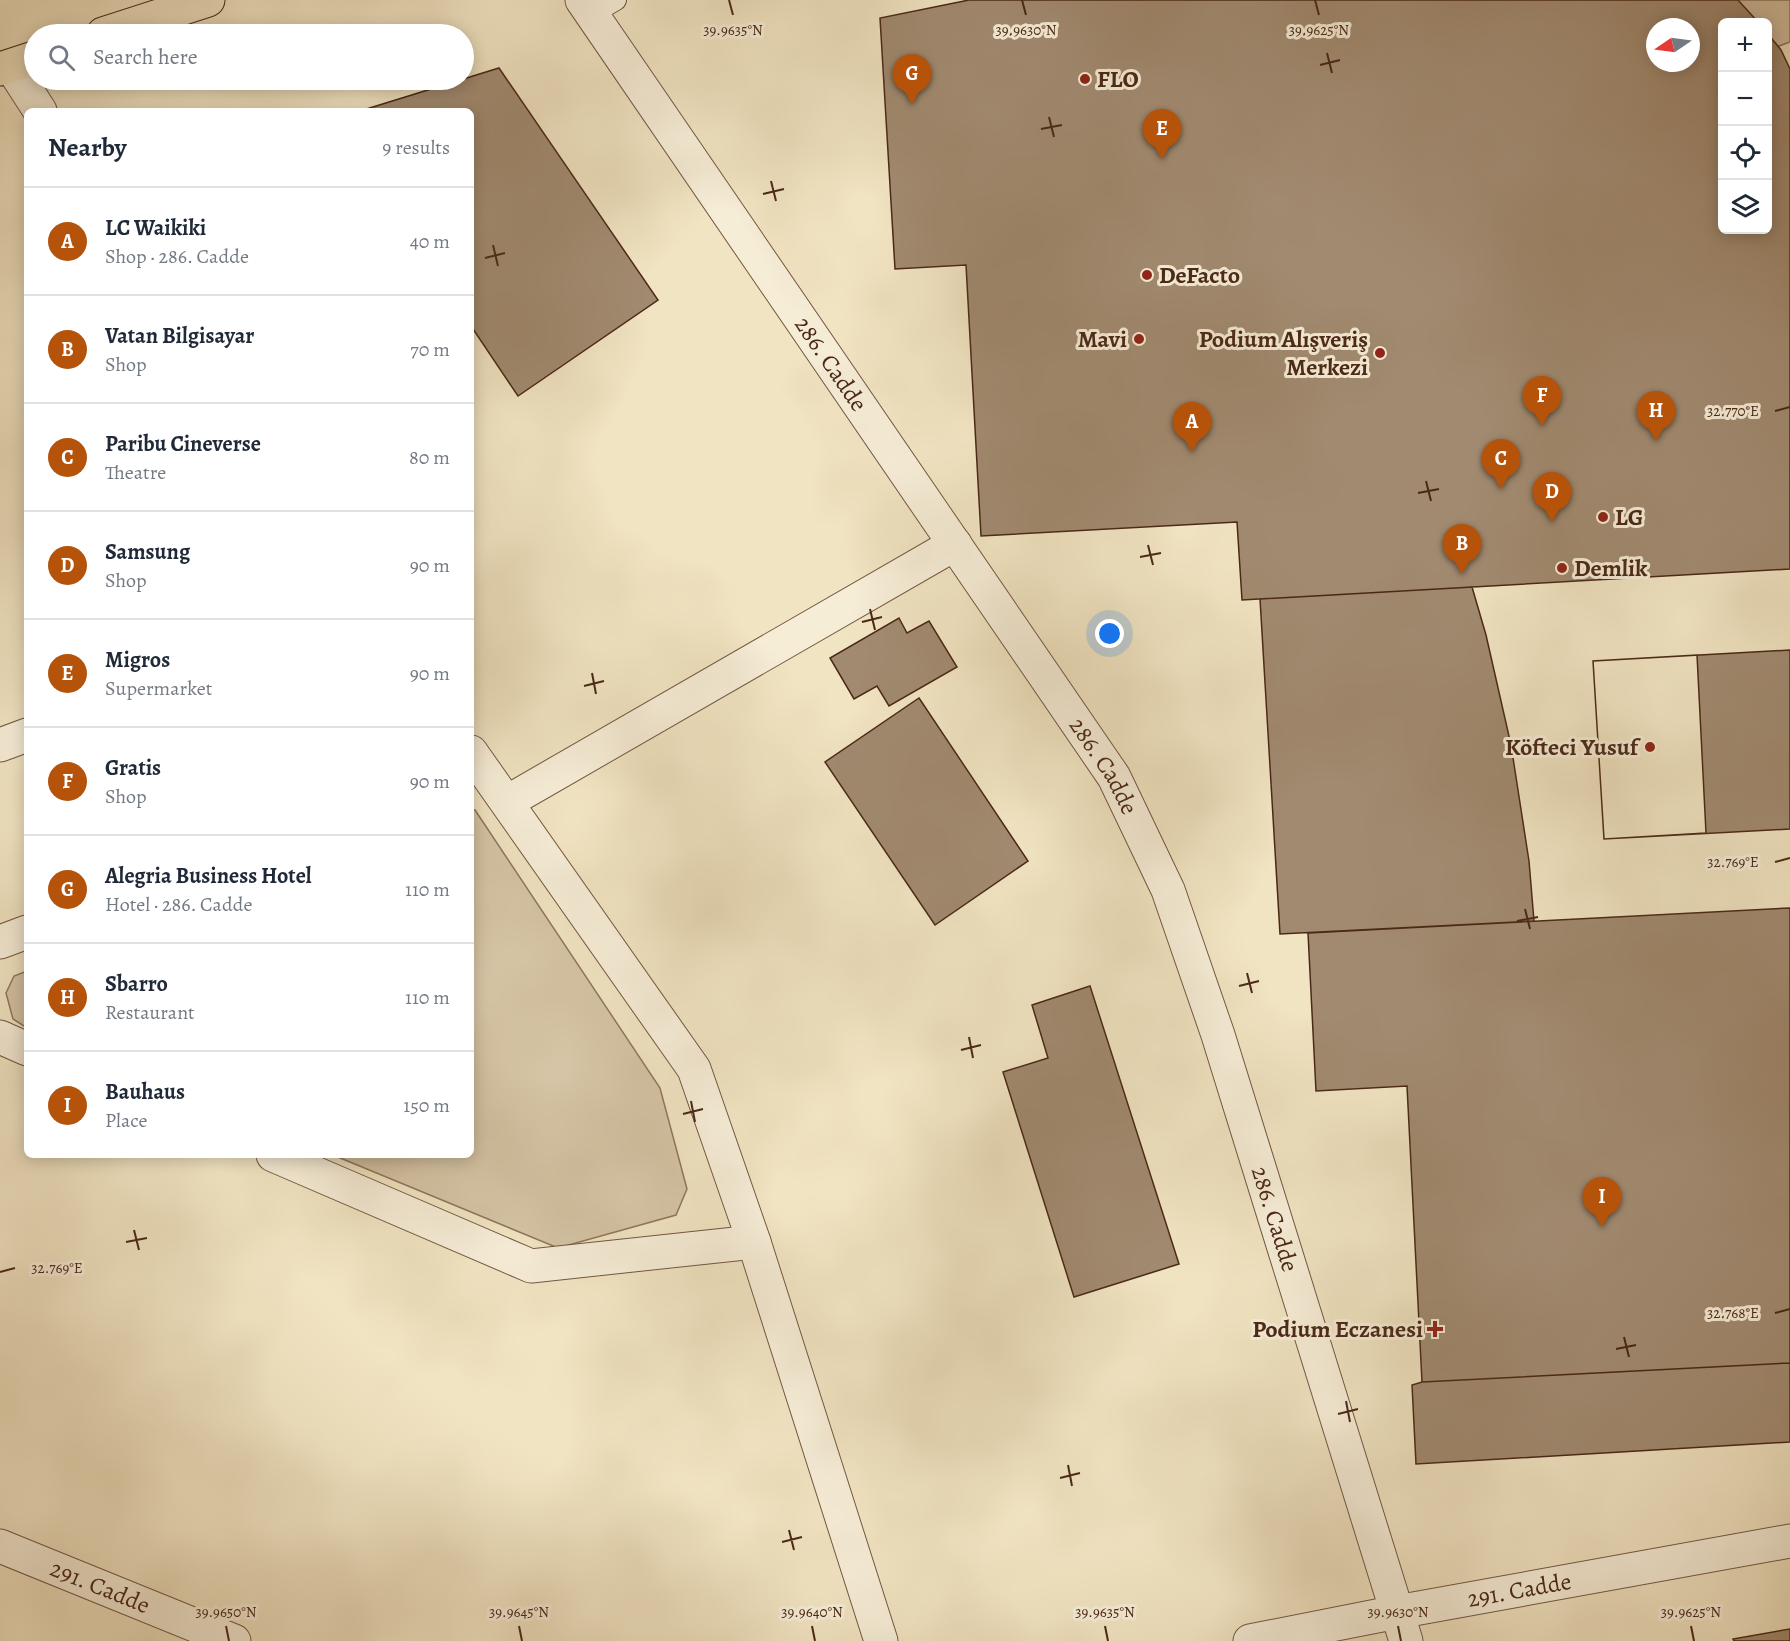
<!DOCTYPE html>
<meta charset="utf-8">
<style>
body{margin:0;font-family:Alegreya,serif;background:#f6f6f7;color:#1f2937}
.controls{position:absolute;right:18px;top:18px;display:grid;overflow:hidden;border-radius:9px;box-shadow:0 3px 15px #0003}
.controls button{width:54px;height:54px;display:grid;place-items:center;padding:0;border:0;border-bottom:2px solid #e0e1e3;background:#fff;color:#1f2937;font:30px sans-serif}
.compass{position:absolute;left:1646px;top:18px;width:54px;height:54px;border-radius:50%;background:#fff;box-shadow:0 3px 15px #0003;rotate:257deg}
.you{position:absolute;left:1110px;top:634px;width:21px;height:21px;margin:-15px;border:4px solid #fff;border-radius:50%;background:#1a73e8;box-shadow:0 0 0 9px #1a73e833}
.badge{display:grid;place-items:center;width:39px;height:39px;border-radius:50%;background:#b45309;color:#fff;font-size:20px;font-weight:700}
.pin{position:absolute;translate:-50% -50px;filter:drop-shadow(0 2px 3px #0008)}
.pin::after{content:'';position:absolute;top:32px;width:21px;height:18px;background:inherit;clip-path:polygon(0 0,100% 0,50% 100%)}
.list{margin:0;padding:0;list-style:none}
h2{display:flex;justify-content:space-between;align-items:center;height:78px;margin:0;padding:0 24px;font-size:26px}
h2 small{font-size:20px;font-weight:400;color:#747a83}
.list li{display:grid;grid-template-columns:39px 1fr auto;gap:18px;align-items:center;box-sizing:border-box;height:108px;padding:0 24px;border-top:2px solid #e0e1e3}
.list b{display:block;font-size:22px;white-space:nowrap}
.list p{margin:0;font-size:20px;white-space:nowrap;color:#747a83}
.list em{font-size:20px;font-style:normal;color:#747a83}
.icon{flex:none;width:33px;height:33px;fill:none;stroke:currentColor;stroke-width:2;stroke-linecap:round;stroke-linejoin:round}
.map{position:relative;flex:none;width:1790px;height:1641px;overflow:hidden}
.search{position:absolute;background:#fff;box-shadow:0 3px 15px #0003;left:24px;top:24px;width:450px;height:66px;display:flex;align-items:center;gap:15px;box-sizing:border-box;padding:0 21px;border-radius:33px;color:#747a83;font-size:22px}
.panel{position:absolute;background:#fff;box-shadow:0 3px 15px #0003;left:24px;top:108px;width:450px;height:1050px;border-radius:9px}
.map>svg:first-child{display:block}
.green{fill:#d5c4a5;stroke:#90765e;stroke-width:1.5}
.building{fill:#a18a70;stroke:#4a2817;stroke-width:1.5;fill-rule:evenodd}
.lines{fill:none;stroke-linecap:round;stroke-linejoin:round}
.service-casing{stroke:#745742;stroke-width:22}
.minor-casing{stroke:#745742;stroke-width:35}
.primary-casing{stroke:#4a2817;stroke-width:35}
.service{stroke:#f6edd7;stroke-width:20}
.minor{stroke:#f6edd7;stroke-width:33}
.primary{stroke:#f1e4c2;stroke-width:33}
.ticks{fill:none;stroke:#4a2817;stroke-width:2}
.poi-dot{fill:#8f2418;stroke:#f6edd7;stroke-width:2}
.labels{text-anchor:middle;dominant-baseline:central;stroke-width:6;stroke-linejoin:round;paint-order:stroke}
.poi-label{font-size:24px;font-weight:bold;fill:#4a2817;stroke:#f6edd7;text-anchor:start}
.street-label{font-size:24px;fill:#4a2817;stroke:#f6edd7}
.ticks-label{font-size:15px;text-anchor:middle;fill:#4a2817;stroke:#f6edd7;stroke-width:6;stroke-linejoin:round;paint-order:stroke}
</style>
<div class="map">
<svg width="1790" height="1641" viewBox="0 0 1790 1641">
<rect width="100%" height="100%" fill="#f1e4c2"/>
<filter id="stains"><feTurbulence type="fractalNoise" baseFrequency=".00333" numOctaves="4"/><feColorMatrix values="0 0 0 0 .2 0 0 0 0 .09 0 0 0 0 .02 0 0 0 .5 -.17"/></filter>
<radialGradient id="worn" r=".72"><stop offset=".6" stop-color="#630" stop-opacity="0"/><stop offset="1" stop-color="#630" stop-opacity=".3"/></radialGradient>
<path class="green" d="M1730 0H1790V42L1768 50V22H1738L1725 5Z
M471 809 475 810 660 1088 687 1189 676 1215 558 1248 333 1155H471Z
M27 971V1028L13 1019 6 993 14 976Z"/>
<path class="building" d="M969 0H1738L1758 22H1722V230H1768V34L1781 50 1790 69V569L1242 600 1237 522 981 536 966 265 895 269 880 18ZM1655 27H1691V63H1655Z
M499 68 658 300 518 396 471 326V111H360Z
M1472 587 1486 635 1511 745 1529 861 1534 921 1280 934 1260 599Z
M899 618 907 633 929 621 957 667 889 706 877 686 854 699 830 658Z
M1790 650V829L1604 839 1593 661Z
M1697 655 1706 833 1604 839 1593 661Z
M919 698 1028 861 935 925 825 762Z
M1790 908V1363L1422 1382 1407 1086 1316 1091 1308 933Z
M1090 986 1179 1264 1074 1297 1003 1072 1048 1058 1032 1005Z
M1790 1363V1442L1416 1464 1412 1385 1422 1382Z
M1790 1629V1641H1734L1733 1639Z"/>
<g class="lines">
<defs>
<path id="service" d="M592 14 616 0"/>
<g id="minor">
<path id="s1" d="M582 0 1114 777 1168 890 1218 1035 1406 1641"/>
<path d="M11 66 40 111"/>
<path d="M0 745 27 735"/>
<path d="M471 752 694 1069 754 1242 881 1641"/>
<path d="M507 802 955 544"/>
<path d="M0 942 27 932"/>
<path d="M0 1037 27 1049"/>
<path d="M273 1155 531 1266 754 1242"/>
<path id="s2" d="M0 1546 234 1641"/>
<path id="s3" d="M1250 1641 1397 1612 1790 1541"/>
</g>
<path id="primary" d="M103 34 208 0
M0 69 34 58"/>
</defs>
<use href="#service" class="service-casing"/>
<use href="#minor" class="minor-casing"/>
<use href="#primary" class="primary-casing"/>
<use href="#service" class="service"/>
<use href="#minor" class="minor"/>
<use href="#primary" class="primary"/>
</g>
<path class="ticks" d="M729 0 733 15M1022 0 1026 15M1315 0 1319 15M1327 53 1332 73M1320 65 1340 60M1049 117 1054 137M1041 129 1062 125M771 181 776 201M763 194 784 189M493 245 498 266M485 258 505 253M1775 411 1790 407M1426 481 1431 501M1418 493 1439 489M1148 545 1153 565M1140 557 1161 553M870 609 875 630M862 622 882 617M592 673 596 694M584 686 604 681M1775 862 1790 858M1525 909 1530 929M1517 921 1538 917M1247 973 1252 993M1239 986 1259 981M969 1037 973 1058M961 1050 981 1045M691 1101 695 1122M683 1114 703 1109M134 1230 139 1250M126 1242 147 1238M0 1272 15 1268M1775 1313 1790 1309M1624 1337 1629 1357M1616 1349 1636 1345M1346 1401 1350 1422M1338 1414 1358 1409M1068 1465 1072 1486M1060 1478 1080 1473M789 1530 794 1550M782 1542 802 1537M226 1626 229 1641M519 1626 522 1641M812 1626 815 1641M1105 1626 1108 1641M1398 1626 1401 1641M1691 1626 1694 1641"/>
<g class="poi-dot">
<circle cx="1085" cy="79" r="6"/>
<circle cx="1147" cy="275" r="6"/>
<circle cx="1139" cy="339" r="6"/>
<circle cx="1380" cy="353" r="6"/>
<circle cx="1603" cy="517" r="6"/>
<circle cx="1562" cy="568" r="6"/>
<circle cx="1650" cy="747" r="6"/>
<path d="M1432 1320h6v6h6v6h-6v6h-6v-6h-6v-6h6z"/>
</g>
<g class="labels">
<g class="poi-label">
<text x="1097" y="79">FLO</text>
<text x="1159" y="275">DeFacto</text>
<text x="1127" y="339" text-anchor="end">Mavi</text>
<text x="1368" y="339" text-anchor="end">Podium Alışveriş<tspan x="1368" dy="28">Merkezi</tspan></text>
<text x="1615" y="517">LG</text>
<text x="1574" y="568">Demlik</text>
<text x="1638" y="747" text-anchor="end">Köfteci Yusuf</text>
<text x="1423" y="1329" text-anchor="end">Podium Eczanesi</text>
</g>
<g class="street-label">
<text stroke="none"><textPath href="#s1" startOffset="441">286. Cadde</textPath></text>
<text stroke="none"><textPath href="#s1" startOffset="927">286. Cadde</textPath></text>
<text stroke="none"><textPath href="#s1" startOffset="1413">286. Cadde</textPath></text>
<text stroke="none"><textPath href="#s2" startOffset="108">291. Cadde</textPath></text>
<text stroke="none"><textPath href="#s3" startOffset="274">291. Cadde</textPath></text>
</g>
</g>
<g class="ticks-label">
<text x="733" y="35">39.9635°N</text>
<text x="1026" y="35">39.9630°N</text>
<text x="1319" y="35">39.9625°N</text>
<text x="1733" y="416">32.770°E</text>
<text x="1733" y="867">32.769°E</text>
<text x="57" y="1273">32.769°E</text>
<text x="1733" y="1318">32.768°E</text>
<text x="226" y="1617">39.9650°N</text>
<text x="519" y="1617">39.9645°N</text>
<text x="812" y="1617">39.9640°N</text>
<text x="1105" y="1617">39.9635°N</text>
<text x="1398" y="1617">39.9630°N</text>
<text x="1691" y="1617">39.9625°N</text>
</g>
<rect width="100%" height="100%" filter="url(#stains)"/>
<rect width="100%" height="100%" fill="url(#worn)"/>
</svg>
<div class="controls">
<button>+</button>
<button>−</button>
<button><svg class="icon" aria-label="locate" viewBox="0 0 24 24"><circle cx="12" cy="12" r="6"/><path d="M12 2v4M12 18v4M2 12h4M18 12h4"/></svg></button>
<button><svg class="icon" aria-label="layers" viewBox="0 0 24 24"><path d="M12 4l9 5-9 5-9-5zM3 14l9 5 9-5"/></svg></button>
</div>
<svg class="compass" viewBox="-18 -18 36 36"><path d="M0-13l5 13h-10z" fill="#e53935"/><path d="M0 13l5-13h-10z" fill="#747a83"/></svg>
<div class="you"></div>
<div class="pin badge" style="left:1192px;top:452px">A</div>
<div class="pin badge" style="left:1462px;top:574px">B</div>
<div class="pin badge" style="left:1501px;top:489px">C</div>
<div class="pin badge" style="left:1552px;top:522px">D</div>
<div class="pin badge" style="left:1162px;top:159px">E</div>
<div class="pin badge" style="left:1542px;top:426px">F</div>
<div class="pin badge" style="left:912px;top:104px">G</div>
<div class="pin badge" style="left:1656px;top:441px">H</div>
<div class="pin badge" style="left:1602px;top:1227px">I</div>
<div class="search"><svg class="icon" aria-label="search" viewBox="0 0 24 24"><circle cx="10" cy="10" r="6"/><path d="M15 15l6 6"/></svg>Search here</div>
<section class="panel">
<h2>Nearby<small>9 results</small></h2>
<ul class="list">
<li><span class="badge">A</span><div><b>LC Waikiki</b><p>Shop · 286. Cadde</p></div><em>40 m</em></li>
<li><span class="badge">B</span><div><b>Vatan Bilgisayar</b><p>Shop</p></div><em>70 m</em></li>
<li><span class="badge">C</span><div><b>Paribu Cineverse</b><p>Theatre</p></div><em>80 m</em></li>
<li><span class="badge">D</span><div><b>Samsung</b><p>Shop</p></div><em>90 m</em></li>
<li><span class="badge">E</span><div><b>Migros</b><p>Supermarket</p></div><em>90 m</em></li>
<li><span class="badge">F</span><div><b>Gratis</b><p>Shop</p></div><em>90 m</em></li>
<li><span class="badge">G</span><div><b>Alegria Business Hotel</b><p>Hotel · 286. Cadde</p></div><em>110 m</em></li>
<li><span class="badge">H</span><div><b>Sbarro</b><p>Restaurant</p></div><em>110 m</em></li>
<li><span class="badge">I</span><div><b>Bauhaus</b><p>Place</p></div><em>150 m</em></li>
</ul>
</section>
</div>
